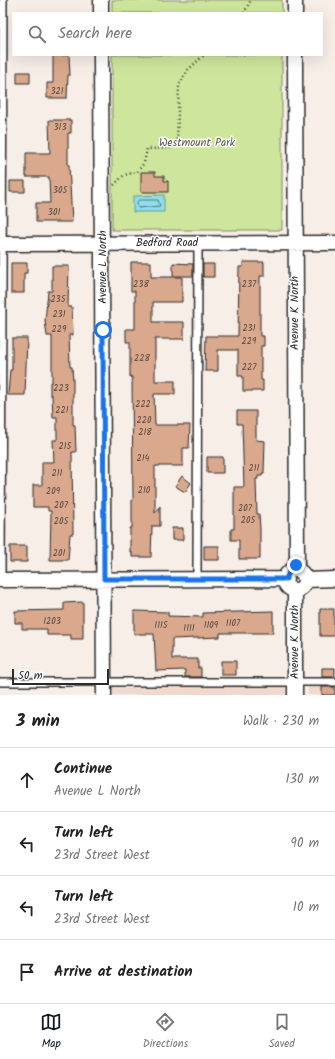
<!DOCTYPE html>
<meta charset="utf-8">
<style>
body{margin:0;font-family:Kalam,sans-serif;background:#f2f2f2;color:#222}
.scale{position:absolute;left:12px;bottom:10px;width:97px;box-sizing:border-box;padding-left:4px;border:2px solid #2b2b2b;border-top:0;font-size:11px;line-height:14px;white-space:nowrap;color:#2b2b2b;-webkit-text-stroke:3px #fff;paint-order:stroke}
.stop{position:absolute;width:12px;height:12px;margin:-9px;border:3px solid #1a73e8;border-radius:50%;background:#fff}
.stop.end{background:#1a73e8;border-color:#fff;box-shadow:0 1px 4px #0008}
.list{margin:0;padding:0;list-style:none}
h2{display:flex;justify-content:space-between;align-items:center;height:52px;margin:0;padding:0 16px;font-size:17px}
h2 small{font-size:13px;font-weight:400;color:#767676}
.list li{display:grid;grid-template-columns:26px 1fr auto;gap:12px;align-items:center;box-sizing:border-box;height:64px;padding:0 16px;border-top:1px solid #e0e0e0}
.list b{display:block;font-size:15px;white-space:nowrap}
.list p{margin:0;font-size:13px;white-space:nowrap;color:#767676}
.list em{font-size:13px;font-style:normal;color:#767676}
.icon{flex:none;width:22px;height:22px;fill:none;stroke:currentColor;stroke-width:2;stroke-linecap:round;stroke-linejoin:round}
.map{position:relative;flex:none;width:335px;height:695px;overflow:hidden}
.search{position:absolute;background:#fff;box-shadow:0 4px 16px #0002;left:12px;right:12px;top:12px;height:44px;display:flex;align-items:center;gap:10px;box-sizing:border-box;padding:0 14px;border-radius:0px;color:#767676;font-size:15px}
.sheet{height:308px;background:#fff}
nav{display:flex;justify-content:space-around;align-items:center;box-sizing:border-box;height:56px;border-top:1px solid #e0e0e0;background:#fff;font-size:11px;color:#767676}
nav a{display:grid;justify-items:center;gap:2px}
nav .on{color:#111827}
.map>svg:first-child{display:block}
.built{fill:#efd9cc}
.green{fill:#cee69c;stroke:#7c8864}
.water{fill:#8fdfeb;stroke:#67979e}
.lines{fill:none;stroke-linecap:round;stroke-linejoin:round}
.shore{stroke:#537378;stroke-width:1}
.building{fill:#daa88c;stroke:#2b2b2b}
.lane-casing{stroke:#2b2b2b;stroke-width:10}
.street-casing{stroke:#2b2b2b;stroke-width:17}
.path{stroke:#2b2b2b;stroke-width:2.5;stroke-dasharray:1 3;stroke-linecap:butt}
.lane{stroke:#fff;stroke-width:7}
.street{stroke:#fff;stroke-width:14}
.route{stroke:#1a73e8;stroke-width:5}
.labels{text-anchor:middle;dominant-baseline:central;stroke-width:3;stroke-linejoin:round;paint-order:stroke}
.number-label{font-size:9px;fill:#574a43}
.park-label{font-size:11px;fill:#545a47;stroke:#fff}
.street-label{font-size:11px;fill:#2b2b2b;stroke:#fff}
</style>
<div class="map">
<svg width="335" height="695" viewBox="0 0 335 695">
<rect width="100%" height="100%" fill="#f8eee8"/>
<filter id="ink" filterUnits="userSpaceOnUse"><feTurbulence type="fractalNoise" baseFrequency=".025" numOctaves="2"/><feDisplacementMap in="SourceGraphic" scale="8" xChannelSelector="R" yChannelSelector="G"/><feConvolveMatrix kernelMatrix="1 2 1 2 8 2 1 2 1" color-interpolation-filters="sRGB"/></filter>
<g filter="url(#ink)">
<path class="built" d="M285 685 286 695H113V688Z
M308 685H335V695H308Z"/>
<path class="green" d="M112 0H282V13H112Z
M112 55H282V230H112Z"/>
<path class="water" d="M164 195V212H133V196Z"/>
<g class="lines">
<path class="shore" d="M139 200H158L160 206 138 208 137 202Z"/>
</g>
<path class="building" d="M53 55H69L70 75H68L67 98H47V83H53Z
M17 72H30V83H17Z
M49 120H71V133H68V165H69L72 222H36V203H50L49 177H26V153H50Z
M141 172H155V176H164V181H168V192H141Z
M10 181H25V192H10Z
M131 262H151V277H182V302H153V322H184V339H155V381H175V394H154L155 425H190L189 448H183V466H155V513L160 506V526H152L151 557H132V552H130V528H132V500H133L132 377H130V342H126V329H135V291H131Z
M243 262H264V276H260V336H264V346H261V380H263V391H243V376H238V350H218V371H205L206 336H238L239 267H243Z
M11 263H27V273H24V293H11Z
M173 263 193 264V276H173Z
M203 264H214V277H203Z
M52 266H69L68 307H72L73 335H69L70 367H72L73 381V425H75L76 452H72L73 534H70L68 560H50L51 511H48V507H33V485H42V462H54L53 440H57V417H53L52 395H50V382H52V336H47L45 321 48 291H52Z
M12 338H27L25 395H8L10 370H12Z
M237 411H256V440L265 441 264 473H262V476H258V479H256L257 514H259L260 529V559H239V540H231V529H234V487H244L242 424H237Z
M207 457H223V473H207Z
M182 476 191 483 185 492 175 486Z
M172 528H183V540H172Z
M10 546H27V562H10Z
M204 546H219V560H204Z
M83 602V639H71V635H47V629H22V623H15V611L64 610V603Z
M320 609H334V636H320Z
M134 611 168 612V616L203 617V613L273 611V633H220V637L172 639V659H198V668H201V677H185V670L156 671 154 634H134Z
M221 661H236V675H221Z
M322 668H335V677H322Z
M322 687H335V695H322Z"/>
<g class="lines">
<defs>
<path id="lane" d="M197 579 198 243
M1 580 3 0
M0 682H335"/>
<path id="street" d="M101 0V13
M295 0V13
M101 55 104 695
M295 55 297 570
M0 244 335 243
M285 580a10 10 0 1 1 20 0a10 10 0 1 1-20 0Z
M0 580 286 579
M305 580 335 579
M295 695V590"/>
</defs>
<use href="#lane" class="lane-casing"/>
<use href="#street" class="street-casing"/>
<path class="path" d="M244 13 251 0
M114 185 124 175 137 172 144 163 147 149 171 148 177 142 179 85 188 70 204 55"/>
<use href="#lane" class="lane"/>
<use href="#street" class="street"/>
</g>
</g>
<g class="lines" filter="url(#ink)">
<path class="route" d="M103 330 104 579H286L289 572 296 570V565"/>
</g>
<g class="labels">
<g class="number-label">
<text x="57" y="91">321</text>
<text x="60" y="127">313</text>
<text x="60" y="190">305</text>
<text x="54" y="212">301</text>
<text x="141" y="284">238</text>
<text x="249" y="284">237</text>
<text x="58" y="299">235</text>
<text x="59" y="314">231</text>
<text x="249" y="328">231</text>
<text x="59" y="329">229</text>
<text x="249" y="341">229</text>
<text x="142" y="358">228</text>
<text x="249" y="367">227</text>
<text x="61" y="388">223</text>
<text x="143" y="404">222</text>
<text x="62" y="410">221</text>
<text x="144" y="420">220</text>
<text x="145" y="432">218</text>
<text x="65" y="446">215</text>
<text x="143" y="458">214</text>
<text x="254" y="468">211</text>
<text x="57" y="473">211</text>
<text x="144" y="490">210</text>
<text x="53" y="491">209</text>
<text x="61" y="505">207</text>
<text x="245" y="508">207</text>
<text x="248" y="520">205</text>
<text x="61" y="521">205</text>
<text x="59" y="553">201</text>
<text x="52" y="621">1203</text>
<text x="233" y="623">1107</text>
<text x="161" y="625">1115</text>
<text x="211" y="625">1109</text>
<text x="189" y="628">1111</text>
</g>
<g class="park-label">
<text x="197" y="143">Westmount Park</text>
</g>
<g class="street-label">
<text x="167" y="243">Bedford Road</text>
<text transform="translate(103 267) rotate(-90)">Avenue L North</text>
<text transform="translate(295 313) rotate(-90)">Avenue K North</text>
<text transform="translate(295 642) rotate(-90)">Avenue K North</text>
</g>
</g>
</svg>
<div class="scale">50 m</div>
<div class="stop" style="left:103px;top:330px"></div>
<div class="stop end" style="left:296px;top:565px"></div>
<div class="search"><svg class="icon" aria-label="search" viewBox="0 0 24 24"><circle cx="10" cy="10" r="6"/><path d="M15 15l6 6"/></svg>Search here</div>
</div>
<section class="sheet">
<h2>3 min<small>Walk · 230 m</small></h2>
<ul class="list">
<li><svg class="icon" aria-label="ahead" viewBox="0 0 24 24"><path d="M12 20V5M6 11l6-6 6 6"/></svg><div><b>Continue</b><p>Avenue L North</p></div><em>130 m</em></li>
<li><svg class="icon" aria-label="left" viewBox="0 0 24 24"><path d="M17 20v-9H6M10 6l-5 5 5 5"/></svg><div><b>Turn left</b><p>23rd Street West</p></div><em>90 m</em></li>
<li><svg class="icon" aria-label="left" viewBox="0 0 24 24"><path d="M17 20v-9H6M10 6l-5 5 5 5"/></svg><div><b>Turn left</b><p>23rd Street West</p></div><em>10 m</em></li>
<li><svg class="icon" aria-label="arrive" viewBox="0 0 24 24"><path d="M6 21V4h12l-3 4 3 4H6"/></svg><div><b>Arrive at destination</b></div></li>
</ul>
</section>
<nav>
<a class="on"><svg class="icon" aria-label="map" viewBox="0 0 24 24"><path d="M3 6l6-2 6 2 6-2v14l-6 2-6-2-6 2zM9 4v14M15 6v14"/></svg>Map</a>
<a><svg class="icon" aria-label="directions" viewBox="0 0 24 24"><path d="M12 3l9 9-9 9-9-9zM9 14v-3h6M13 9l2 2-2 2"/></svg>Directions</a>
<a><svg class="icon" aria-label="saved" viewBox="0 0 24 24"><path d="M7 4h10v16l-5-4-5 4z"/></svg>Saved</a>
</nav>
